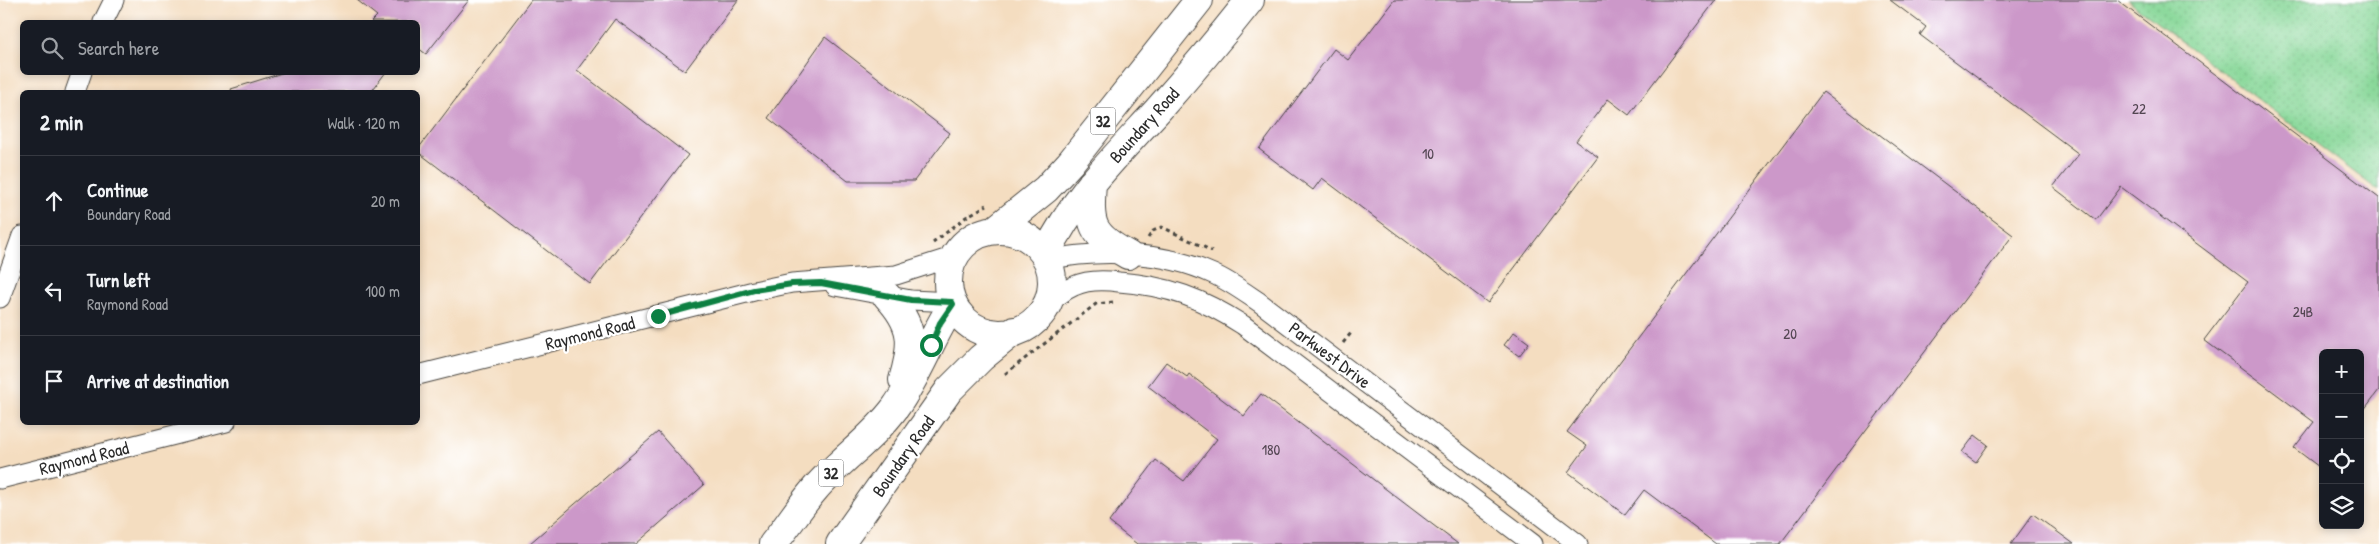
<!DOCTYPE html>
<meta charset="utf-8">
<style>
body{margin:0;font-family:"Patrick Hand",sans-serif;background:#20242c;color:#f1f3f6}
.controls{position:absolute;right:15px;bottom:15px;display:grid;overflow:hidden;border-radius:8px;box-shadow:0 2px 8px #0003}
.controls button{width:45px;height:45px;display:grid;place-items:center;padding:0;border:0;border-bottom:1px solid #363941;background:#171b24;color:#f1f3f6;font:25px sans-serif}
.stop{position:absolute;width:15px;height:15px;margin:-11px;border:4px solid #0b8043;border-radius:50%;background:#fff}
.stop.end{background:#0b8043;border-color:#fff;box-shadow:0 1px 5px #0008}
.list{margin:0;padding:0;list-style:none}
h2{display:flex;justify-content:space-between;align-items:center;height:65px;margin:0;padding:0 20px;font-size:21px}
h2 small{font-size:16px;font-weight:400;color:#9ea1a6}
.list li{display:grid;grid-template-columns:32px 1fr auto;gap:15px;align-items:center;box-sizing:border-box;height:90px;padding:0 20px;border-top:1px solid #363941}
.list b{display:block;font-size:19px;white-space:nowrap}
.list p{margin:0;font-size:16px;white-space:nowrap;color:#9ea1a6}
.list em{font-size:16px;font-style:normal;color:#9ea1a6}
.icon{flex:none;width:28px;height:28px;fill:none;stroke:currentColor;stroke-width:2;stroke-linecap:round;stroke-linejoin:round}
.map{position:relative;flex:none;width:2379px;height:544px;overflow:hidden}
.search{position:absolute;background:#171b24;box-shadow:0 2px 8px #0003;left:20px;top:20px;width:400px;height:55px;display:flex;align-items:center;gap:12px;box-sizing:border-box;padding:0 18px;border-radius:8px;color:#9ea1a6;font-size:19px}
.panel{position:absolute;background:#171b24;box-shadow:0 2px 8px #0003;left:20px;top:90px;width:400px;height:335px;border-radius:8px}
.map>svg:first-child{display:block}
.grass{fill:url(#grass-dots);stroke:#588161}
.building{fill:#cc98c9}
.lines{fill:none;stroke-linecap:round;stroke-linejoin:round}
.street-casing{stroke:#494641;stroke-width:21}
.primary-casing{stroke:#494641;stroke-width:30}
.path{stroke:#494641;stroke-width:3;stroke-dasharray:4 4;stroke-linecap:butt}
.street{stroke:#fff;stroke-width:19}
.primary{stroke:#fff;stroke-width:28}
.route{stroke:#0b8043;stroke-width:6}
.labels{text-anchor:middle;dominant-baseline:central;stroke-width:4.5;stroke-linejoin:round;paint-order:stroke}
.number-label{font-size:15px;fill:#534652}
.shield{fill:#fff;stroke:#6b6b6b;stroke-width:1}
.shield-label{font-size:16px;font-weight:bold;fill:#2b2b2b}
.street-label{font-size:18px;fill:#2b2b2b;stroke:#fff}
</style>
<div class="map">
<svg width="2379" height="544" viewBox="0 0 2379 544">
<defs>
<pattern id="grass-dots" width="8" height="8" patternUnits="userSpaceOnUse" patternTransform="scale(1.25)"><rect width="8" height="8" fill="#86d797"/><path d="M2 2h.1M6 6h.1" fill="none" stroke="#74b982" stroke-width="1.8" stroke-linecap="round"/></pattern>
</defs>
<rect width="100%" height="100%" fill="#fff"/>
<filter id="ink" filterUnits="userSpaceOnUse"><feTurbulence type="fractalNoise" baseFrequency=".02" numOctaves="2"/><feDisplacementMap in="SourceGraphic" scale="10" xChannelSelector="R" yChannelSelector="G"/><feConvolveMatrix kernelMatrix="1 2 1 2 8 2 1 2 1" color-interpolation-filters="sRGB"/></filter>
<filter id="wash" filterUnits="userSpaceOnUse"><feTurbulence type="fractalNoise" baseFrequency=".0096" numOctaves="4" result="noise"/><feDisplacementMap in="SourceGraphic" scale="20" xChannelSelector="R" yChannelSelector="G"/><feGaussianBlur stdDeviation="1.12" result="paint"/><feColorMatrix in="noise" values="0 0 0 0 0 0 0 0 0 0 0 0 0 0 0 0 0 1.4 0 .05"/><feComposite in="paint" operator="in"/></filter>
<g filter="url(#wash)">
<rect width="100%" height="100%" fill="#f4ddc0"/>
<path class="grass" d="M2127 0H2379V191Z"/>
<g id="blocks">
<path class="building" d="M357 0H469L426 54 418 48V22H371L377 16Z
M531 0H738L685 71 615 19 577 70 688 155 590 284 418 152V149Z
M1394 0H1716L1629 115 1608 99 1576 141 1598 157 1488 303 1322 178 1313 190 1259 149 1334 49 1348 60Z
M1890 0H2117L2379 198V390L2360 415V353H2323V470L2294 448 2314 422 2204 340 2248 282 2121 187 2096 220 2053 187 2079 154 1920 35 1926 27Z
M825 37 950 133 914 181H848L768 118Z
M285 72H386L371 92H232L231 89Z
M1823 92 2013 235 1780 544H1716L1644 490 1625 515 1568 472 1587 446 1567 432Z
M1514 332 1529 343 1519 356 1504 345Z
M1166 362 1187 377 1189 374 1244 416 1261 394 1458 544H1137L1109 522 1156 460 1184 481 1217 439 1148 386Z
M658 432 704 485 636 544H529Z
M1975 435 1988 445 1976 462 1962 452Z
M2033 514 2074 544H2011Z"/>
</g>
</g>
<g filter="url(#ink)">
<use href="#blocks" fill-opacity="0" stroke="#494641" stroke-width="1"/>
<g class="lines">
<defs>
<path id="street" d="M103 22 114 0
M75 92 82 72
M1047 260C1100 249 1163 251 1213 274 1229 281 1244 292 1259 302L1578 544
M835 286 911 300 952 302
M0 298 22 236
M1044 309C1053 300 1062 291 1074 286 1087 280 1104 280 1119 282 1169 286 1201 298 1243 325L1533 544
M418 375 754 291 792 283 896 275 955 256
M0 479 226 422"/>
<path id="primary" d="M1092 183C1089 225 1090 234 1128 255
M995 230 1046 189 1070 163 1199 0
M948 282a52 52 0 1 1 104 0a52 52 0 1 1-104 0Z
M1045 256C1074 197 1113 159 1157 111 1189 75 1220 38 1250 0
M887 296C914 325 914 343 903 380
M773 544C788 526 800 506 815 489 840 460 872 439 895 408 919 375 931 337 953 304
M840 544 949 390 981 358 1014 331"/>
</defs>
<use href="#street" class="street-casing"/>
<use href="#primary" class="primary-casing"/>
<path class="path" d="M1148 238 1153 231 1162 227 1212 251
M933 243 966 217 987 205
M1343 343 1351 333
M1005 374 1096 304 1113 302"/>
<use href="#street" class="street"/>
<use href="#primary" class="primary"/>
</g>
</g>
<g class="lines" filter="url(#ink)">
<path class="route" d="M658 316 754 290 792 284 821 283 911 300 952 302 953 304 940 323 931 345"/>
</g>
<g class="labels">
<g class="number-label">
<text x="2139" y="108">22</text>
<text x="1428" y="153">10</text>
<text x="2303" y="311">24B</text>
<text x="1790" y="333">20</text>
<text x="1271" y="449">180</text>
</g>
<g class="shield">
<rect x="1090.5" y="107.5" width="25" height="27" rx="4"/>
<rect x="818.5" y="459.5" width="25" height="27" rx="4"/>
</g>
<g class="shield-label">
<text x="1103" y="121">32</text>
<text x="831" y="473">32</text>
</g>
<g class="street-label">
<text transform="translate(1144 125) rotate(-48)">Boundary Road</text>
<text transform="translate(590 333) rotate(-14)">Raymond Road</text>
<text transform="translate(1330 355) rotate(37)">Parkwest Drive</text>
<text transform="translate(903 456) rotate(-55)">Boundary Road</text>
<text transform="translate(84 458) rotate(-14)">Raymond Road</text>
</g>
</g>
</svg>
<div class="controls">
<button>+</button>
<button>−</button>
<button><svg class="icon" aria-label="locate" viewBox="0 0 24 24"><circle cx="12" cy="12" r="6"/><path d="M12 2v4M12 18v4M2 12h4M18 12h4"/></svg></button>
<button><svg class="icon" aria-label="layers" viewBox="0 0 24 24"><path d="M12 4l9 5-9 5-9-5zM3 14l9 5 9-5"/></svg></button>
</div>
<div class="stop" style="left:931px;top:345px"></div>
<div class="stop end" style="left:658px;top:316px"></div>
<div class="search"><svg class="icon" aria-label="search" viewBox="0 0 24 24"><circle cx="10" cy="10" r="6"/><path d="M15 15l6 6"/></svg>Search here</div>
<section class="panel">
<h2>2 min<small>Walk · 120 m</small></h2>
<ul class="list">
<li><svg class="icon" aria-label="ahead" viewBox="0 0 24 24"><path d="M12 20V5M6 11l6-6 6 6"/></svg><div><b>Continue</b><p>Boundary Road</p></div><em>20 m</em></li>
<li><svg class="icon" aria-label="left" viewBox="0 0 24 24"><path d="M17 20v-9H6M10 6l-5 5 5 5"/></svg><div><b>Turn left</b><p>Raymond Road</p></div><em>100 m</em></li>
<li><svg class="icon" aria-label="arrive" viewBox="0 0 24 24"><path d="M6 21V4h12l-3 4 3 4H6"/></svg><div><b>Arrive at destination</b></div></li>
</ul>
</section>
</div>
